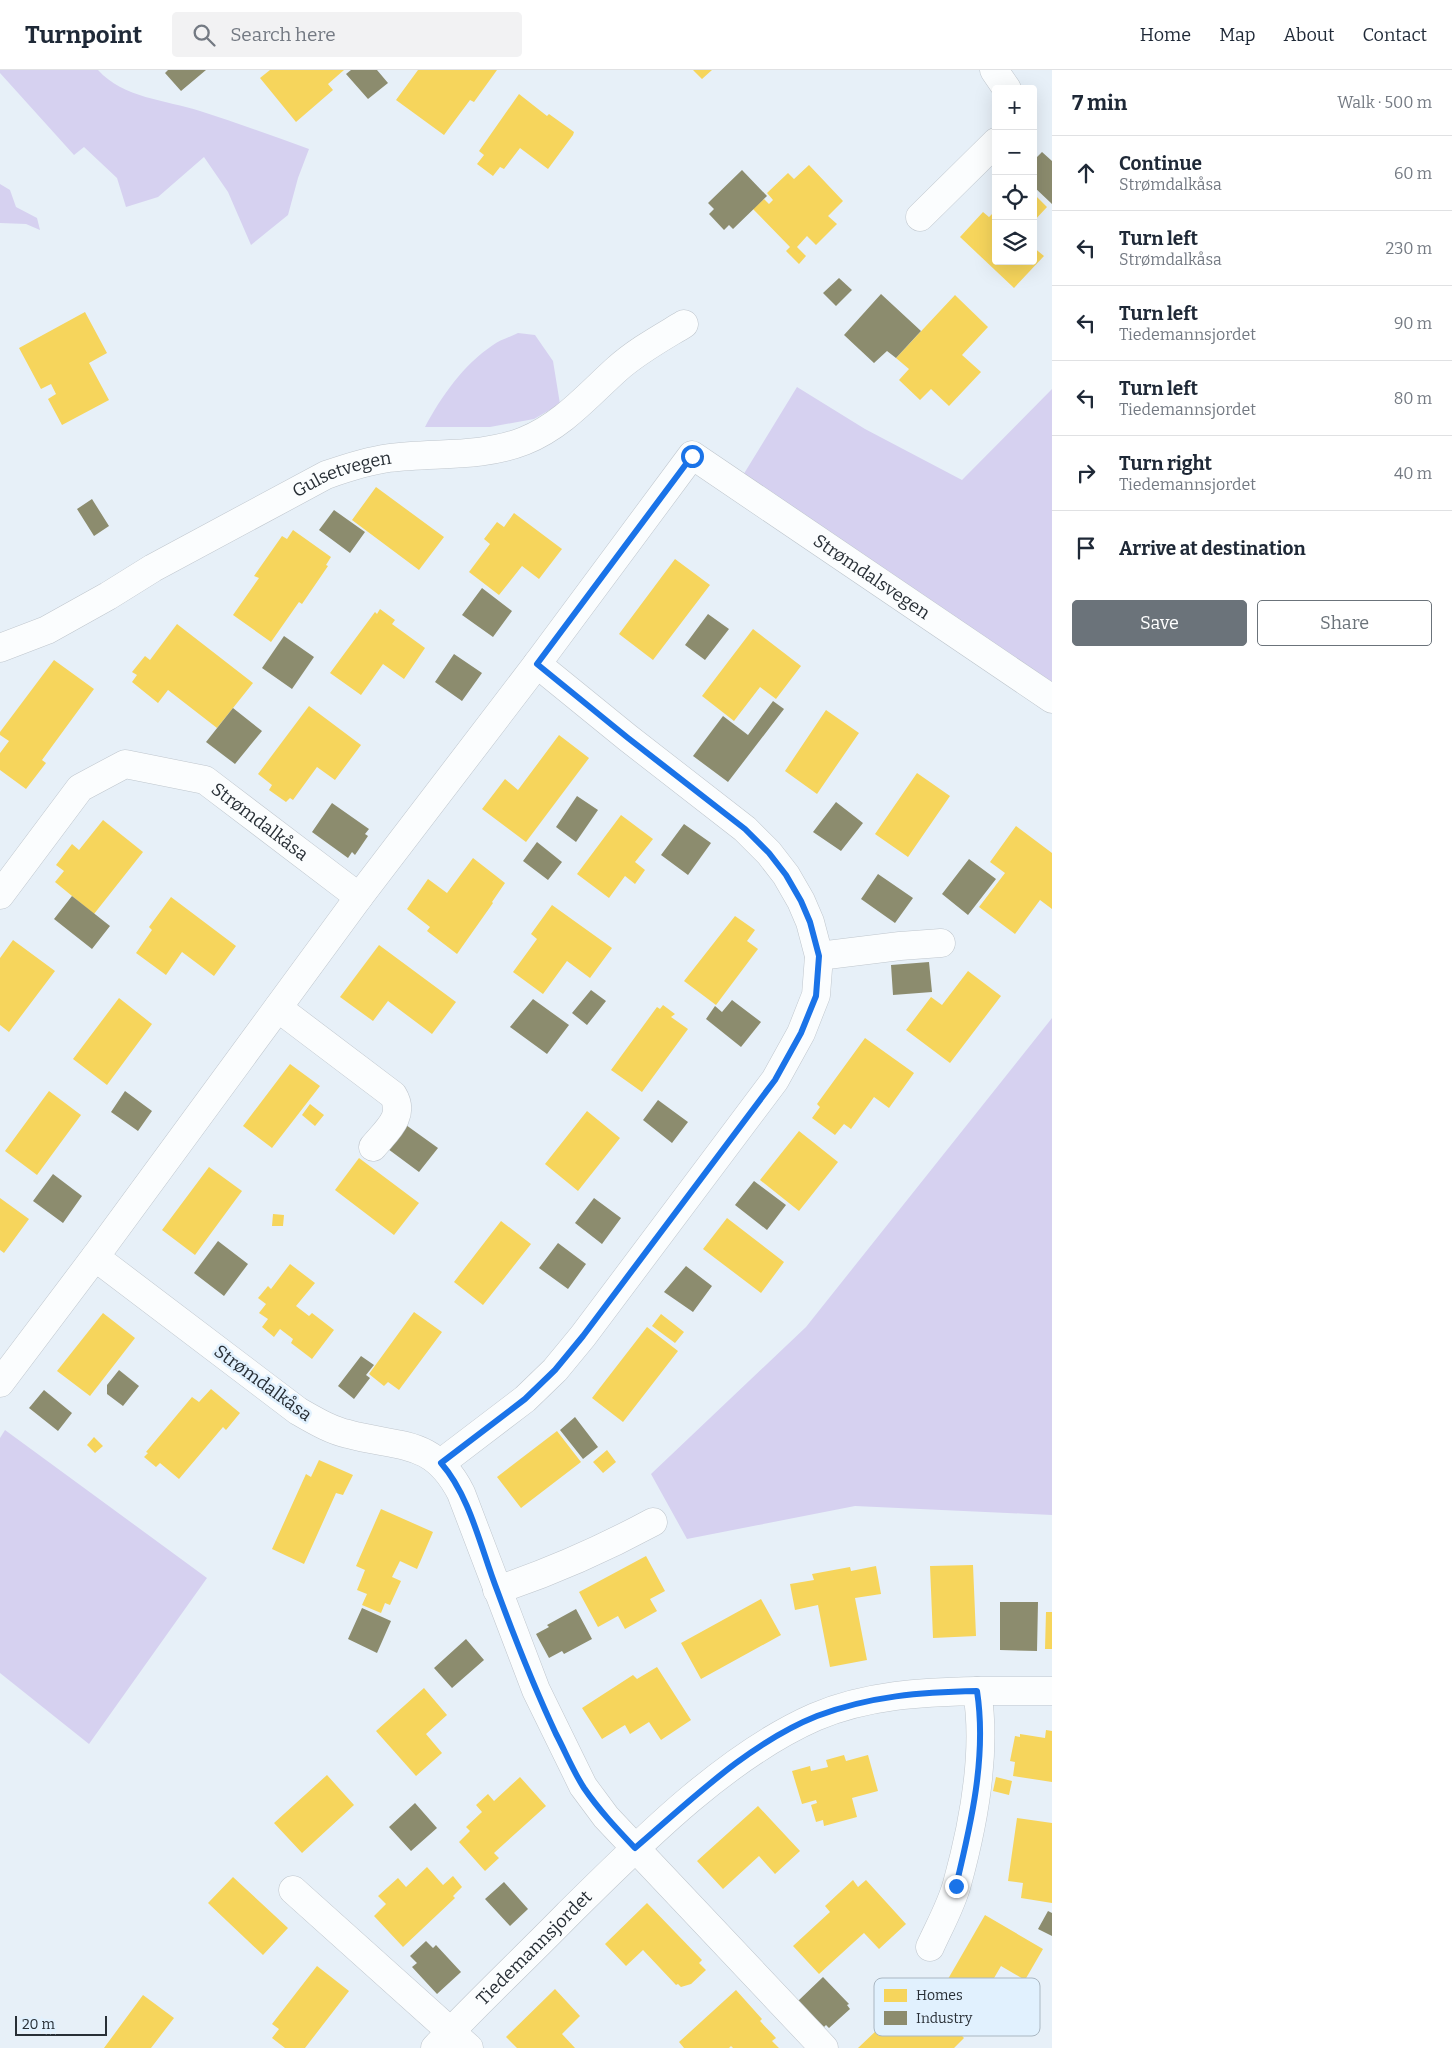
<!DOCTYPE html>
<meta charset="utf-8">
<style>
body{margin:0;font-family:Bitter,serif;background:#f2f2f3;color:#1f2937}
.controls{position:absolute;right:15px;top:15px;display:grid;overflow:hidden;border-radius:5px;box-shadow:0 5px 20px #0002}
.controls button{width:45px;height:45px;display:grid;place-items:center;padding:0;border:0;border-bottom:1px solid #e0e1e3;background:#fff;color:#1f2937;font:25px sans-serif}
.scale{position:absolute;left:15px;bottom:12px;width:92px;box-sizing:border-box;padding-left:5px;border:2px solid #282f36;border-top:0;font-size:14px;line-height:18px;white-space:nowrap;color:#282f36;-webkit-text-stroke:4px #e1f1fe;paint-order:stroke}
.stop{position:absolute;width:15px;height:15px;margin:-11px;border:4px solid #1a73e8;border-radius:50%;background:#fff}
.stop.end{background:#1a73e8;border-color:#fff;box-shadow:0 1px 5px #0008}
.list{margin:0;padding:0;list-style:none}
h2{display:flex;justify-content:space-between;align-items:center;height:65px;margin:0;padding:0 20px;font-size:21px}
h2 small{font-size:16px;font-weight:400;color:#747a83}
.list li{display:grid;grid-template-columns:32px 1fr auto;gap:15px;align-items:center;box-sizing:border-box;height:75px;padding:0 20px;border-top:1px solid #e0e1e3}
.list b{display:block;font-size:19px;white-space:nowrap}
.list p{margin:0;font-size:16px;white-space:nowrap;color:#747a83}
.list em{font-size:16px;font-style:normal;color:#747a83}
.actions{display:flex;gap:10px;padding:15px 20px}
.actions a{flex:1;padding:11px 0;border:1px solid #6b737a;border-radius:5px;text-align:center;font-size:18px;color:#6b737a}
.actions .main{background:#6b737a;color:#fff}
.icon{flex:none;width:28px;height:28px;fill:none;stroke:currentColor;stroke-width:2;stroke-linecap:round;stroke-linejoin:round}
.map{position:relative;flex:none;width:1052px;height:1978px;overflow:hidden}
header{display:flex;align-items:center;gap:30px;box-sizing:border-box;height:70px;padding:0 25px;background:#fff;border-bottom:1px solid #e0e1e3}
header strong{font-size:24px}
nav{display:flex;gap:28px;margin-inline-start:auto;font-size:18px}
.search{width:350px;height:45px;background:#f2f2f3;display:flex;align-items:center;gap:12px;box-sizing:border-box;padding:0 18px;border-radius:5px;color:#747a83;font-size:19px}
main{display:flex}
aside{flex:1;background:#fff}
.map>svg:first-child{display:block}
.green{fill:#d6d1f0}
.homes{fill:#f6d55c}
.industry{fill:#8c8c6e}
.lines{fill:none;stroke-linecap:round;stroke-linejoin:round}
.minor-casing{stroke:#bfc6cd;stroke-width:29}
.minor{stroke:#fbfdfe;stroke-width:28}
.route{stroke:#1a73e8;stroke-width:6}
.labels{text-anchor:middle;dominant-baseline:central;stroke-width:5;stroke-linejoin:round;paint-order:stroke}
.street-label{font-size:18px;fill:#282f36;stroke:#e1f1fe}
.key{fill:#e1f1fe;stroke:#aab7c2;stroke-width:1}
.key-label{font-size:14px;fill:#282f36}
</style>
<header>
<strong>Turnpoint</strong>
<div class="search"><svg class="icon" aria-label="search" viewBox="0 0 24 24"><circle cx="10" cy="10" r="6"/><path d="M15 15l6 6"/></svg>Search here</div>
<nav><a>Home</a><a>Map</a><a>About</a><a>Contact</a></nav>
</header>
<main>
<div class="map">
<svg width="1052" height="1978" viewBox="0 0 1052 1978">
<rect width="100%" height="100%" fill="#e7f0f8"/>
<path class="green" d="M0 0H98C123 28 166 30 200 41 237 53 273 66 309 79L298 108 288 145 251 175 228 122 204 87 158 127 126 137 117 108 84 77 74 85 0 3Z
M0 114 10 120 16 137 37 148 40 160 26 154 0 153Z
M518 263 535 265 553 291 560 334 534 349 490 357H425C441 327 463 295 493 275 500 270 510 267 518 263Z
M797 317 865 359 962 410 1052 319V626L737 415Z
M1052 948V1445L855 1436 687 1469 651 1404 806 1257Z
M5 1360 207 1508 89 1674 0 1603V1368Z"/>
<path class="homes" d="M270 0H344L328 14 333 20 296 52 260 8Z
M418 0H497L474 32 470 30 444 65 396 30Z
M693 0H712L702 9Z
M519 24 547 46 549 44 574 62 573 65 548 99 520 78 504 99 500 97 493 106 477 94 484 85 479 81Z
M809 95 843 131 828 146 837 154 816 175 807 166 797 177 806 186 799 194 786 181 790 177 753 139 764 129 769 134 773 130 767 123 788 103 794 109Z
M1033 123 1047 137 1033 152Z
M996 140V191H1033V177L1044 186 1014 218 960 167 983 142 989 147Z
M955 225 988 257 962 285 981 302 949 336 931 319 920 330 899 310 909 299 896 288Z
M85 242 107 283 89 293 109 330 62 355 48 329 56 324 51 314 41 319 19 278Z
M376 417 444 467 419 500 352 450Z
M514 443 562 479 539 509 522 496 499 525 469 502 490 474 484 469 497 452 504 457Z
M293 460 331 487 326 495 328 496 302 534 299 532 271 572 233 545 259 508 254 506 282 466 287 469Z
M675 489 710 515 653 590 619 564Z
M380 539 395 550 392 554 425 578 404 609 383 594 361 625 330 603 375 542 377 544Z
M177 554 253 613 217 658 168 620 158 633 132 612 137 605 132 602 145 586 150 590Z
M753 559 801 596 776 629 760 617 734 651 702 626Z
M54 590 94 619 42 690 46 693 26 719 0 700V683L9 671 0 665V662Z
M309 636 361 675 335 710 317 697 293 730 290 728 286 732 269 720 272 715 258 704Z
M826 640 859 663 817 724 785 701Z
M559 665 589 688 526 772 482 739 505 709 518 720Z
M917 703 950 726 908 787 875 764Z
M621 745 653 769 635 792 645 800 635 814 625 806 609 828 577 804Z
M103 750 143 782 94 844 55 812 64 801 56 795 72 774 79 780Z
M1016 756 1052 783V839L1040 830 1015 864 979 837 1005 803 990 792Z
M473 788 505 813 492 832 493 833 457 884 427 861 430 857 407 839 428 809 447 823Z
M171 827 236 876 214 906 182 882 166 905 136 883 152 860 149 857Z
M552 835 612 878 590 908 567 891 543 924 513 902 537 869 531 864Z
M735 846 755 860 747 871 758 879 716 935 684 911Z
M13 870 55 901 9 962 0 955V888Z
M379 875 456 932 432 964 388 931 373 951 340 927Z
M968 901 1001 926 950 993 906 960 931 927 942 935Z
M119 928 152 954 107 1015 73 989Z
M663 935 675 944 671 947 688 959 642 1022 611 1000 657 937 660 939Z
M865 968 914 1003 889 1038 874 1027 851 1059 844 1054 835 1065 812 1048 820 1037 817 1034Z
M290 994 320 1016 272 1078 243 1056Z
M49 1021 81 1045 37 1105 5 1081Z
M310 1034 324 1045 315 1056 302 1045Z
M587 1041 620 1068 578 1121 545 1094Z
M799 1061 838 1092 799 1141 760 1110Z
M359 1088 419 1133 394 1165 335 1120Z
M209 1097 242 1121 195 1185 162 1160Z
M0 1128 29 1149 4 1183 0 1180Z
M273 1144 284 1145 283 1156H272Z
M727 1148 784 1192 761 1223 703 1179Z
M501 1151 531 1174 483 1235 454 1212Z
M290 1194 315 1213 296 1236 309 1246 312 1243 334 1260 312 1289 291 1273 293 1269 280 1259 274 1267 262 1257 268 1249 259 1243 266 1234 258 1228 268 1216 271 1219Z
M414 1242 442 1262 399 1320 388 1312 384 1316 369 1304Z
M103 1243 135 1268 90 1326 57 1301Z
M661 1244 684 1262 675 1273 652 1256Z
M647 1257 678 1281 623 1352 592 1328Z
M211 1319 240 1343 226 1360 223 1357 179 1409 160 1393 156 1397 144 1387 148 1383 146 1382 192 1327 199 1332Z
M557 1361 581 1392 521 1438 497 1407Z
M94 1367 103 1376 95 1383 87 1375Z
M607 1380 616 1392 603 1403 593 1392Z
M319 1390 353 1405 343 1425 336 1423 304 1494 272 1479 306 1404 311 1407Z
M381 1439 433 1462 417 1499 400 1491 392 1507 401 1511 390 1535 385 1533 381 1543 362 1535 367 1524 357 1520 365 1500 356 1496Z
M646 1486 665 1521 650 1529 657 1541 625 1559 618 1546 598 1557 579 1522Z
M973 1495 976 1566 933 1568 930 1496Z
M876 1496 881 1524 855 1528 867 1590 830 1597 818 1535 795 1540 790 1514 814 1510 812 1504 850 1497 851 1501Z
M761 1529 781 1565 701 1609 681 1573Z
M1046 1542H1052V1579H1045Z
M657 1597 691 1650 661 1670 649 1652 630 1664 625 1655 602 1669 582 1638 633 1605 637 1609Z
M424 1618 447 1645 426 1664 442 1683 416 1706 376 1661Z
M1046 1660 1052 1661V1712L1013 1706 1015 1692 1010 1691 1015 1666 1020 1667V1664L1045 1668Z
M844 1685 846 1691 868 1685 878 1721 852 1728 857 1747 824 1756 823 1750 816 1752 811 1735 817 1733 816 1730 802 1734 792 1701 810 1696 811 1701 828 1697 826 1690Z
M327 1705 354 1735 302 1783 274 1753Z
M520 1707 546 1736 494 1783 499 1788 485 1801 459 1772 470 1761 466 1757 482 1742 476 1735 488 1724 494 1731Z
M996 1707 1012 1711 1009 1725 993 1721Z
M758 1736 800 1781 775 1804 759 1786 723 1819 697 1791Z
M1017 1748 1052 1753V1833L1021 1828 1023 1813 1008 1811Z
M427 1797 443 1815 453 1806 462 1817 453 1826 455 1828 403 1877 374 1846 386 1834 378 1826 398 1808 406 1817Z
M233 1807 288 1858 263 1885 208 1833Z
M853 1810 858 1817 866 1810 906 1854 879 1879 864 1863 819 1904 793 1876 830 1842 825 1836Z
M647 1833 702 1890 699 1893 706 1900 691 1914 681 1917 678 1914 676 1915 643 1880 626 1896 605 1874Z
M985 1845 1043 1879 1025 1910 1001 1896 982 1929 948 1909Z
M317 1896 349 1921 305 1978H285L272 1968 279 1959 272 1954Z
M555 1919 580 1946 562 1964 575 1978H517L506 1967Z
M736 1920 762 1949 760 1951 776 1968 772 1971 779 1978H733L731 1976 729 1978H684L679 1972Z
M918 1921 964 1968 954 1978H858Z
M143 1925 174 1948 151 1978H104Z"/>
<path class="industry" d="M168 0H206L181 21 165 3Z
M351 0H377L388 13 368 29 346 4Z
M1042 82 1052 91V134L1033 116V91Z
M742 100 767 126 733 159 729 155 724 160 709 144 714 139 708 133Z
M839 208 852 220 836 236 823 223Z
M881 224 921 261 896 288 887 281 874 293 844 265Z
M92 429 109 456 94 466 77 439Z
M334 440 365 462 350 483 319 460Z
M482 518 512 541 493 567 462 545Z
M708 544 729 559 705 590 685 575Z
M284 566 314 587 292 619 262 598Z
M454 584 482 603 462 631 435 612Z
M773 631 784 639 728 712 693 686 723 646 748 665Z
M233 638 262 661 235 694 206 672Z
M577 726 598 740 576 772 556 757Z
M836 732 863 753 841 781 813 762Z
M332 733 369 759 365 764 368 766 355 785 352 782 348 788 312 762Z
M684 754 711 773 688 805 661 785Z
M537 772 562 792 548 810 523 791Z
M969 789 996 809 968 845 942 824Z
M878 804 913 828 895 853 861 829Z
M72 826 110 856 92 879 54 849Z
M929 892 932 922 893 925 891 895Z
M591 920 606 931 587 955 572 943Z
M533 929 569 955 547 984 510 957Z
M732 930 761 952 741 977 706 949 715 936 722 942Z
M125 1021 152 1041 138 1061 111 1042Z
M658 1030 688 1052 672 1073 643 1050Z
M406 1055 438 1078 419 1102 388 1079Z
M53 1104 82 1126 63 1153 33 1131Z
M754 1111 786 1135 767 1160 735 1135Z
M594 1128 621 1148 602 1174 575 1153Z
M218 1171 248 1194 224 1226 194 1203Z
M558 1173 586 1194 568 1219 539 1198Z
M686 1196 712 1216 693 1242 664 1222Z
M361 1286 374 1295 366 1305 370 1308 354 1329 338 1316Z
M119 1300 139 1316 123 1336 107 1324V1315Z
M44 1320 72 1343 58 1361 29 1338Z
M575 1347 598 1377 583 1389 560 1360Z
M1000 1532H1038L1037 1581 1000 1580Z
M362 1538 391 1551 377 1583 348 1569Z
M576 1539 592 1569 564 1584 562 1581 549 1588 536 1564 549 1557 547 1555Z
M466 1569 484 1590 452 1618 434 1598Z
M415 1733 437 1758 411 1781 389 1757Z
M504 1812 528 1839 510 1856 485 1829Z
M1048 1841 1052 1843V1866L1038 1859Z
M426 1871 433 1878 436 1875 461 1902 437 1924 412 1897 417 1893 410 1886Z
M823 1907 849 1934 847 1935 850 1939 829 1958 826 1955 824 1957 798 1931Z"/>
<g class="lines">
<defs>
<g id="minor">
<path d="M994 0 1007 19"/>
<path d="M920 147 996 72"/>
<path id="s1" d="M0 578 47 560 108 526 153 498 326 405C346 398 367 391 389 388 434 382 481 388 524 371 562 356 588 325 617 299 637 281 661 268 684 254"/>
<path id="s2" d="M0 825 80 718 125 694 205 710 359 827"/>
<path d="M819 886 900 876 941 873"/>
<path d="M278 938 393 1025C406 1046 386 1061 373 1077"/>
<path d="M0 1313 95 1187"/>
<path d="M441 1393 525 1329 555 1300 583 1266 775 1010 801 963 816 925 819 886 810 852 801 831 786 805 769 783 745 759 628 668 537 594"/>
<path d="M497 1520C551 1502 603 1479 653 1452"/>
<path d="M977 1621H1052"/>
<path d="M293 1820 469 1978"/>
<path id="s3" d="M435 1978C478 1932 524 1889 568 1844 638 1775 724 1687 815 1647 866 1625 922 1622 977 1621 987 1681 973 1756 957 1814 951 1836 939 1857 930 1877"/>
<path id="s4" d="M824 1978 606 1747 583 1716 536 1620 461 1423C433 1368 399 1378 348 1364 330 1360 314 1350 298 1341L95 1187 359 827 537 594 692 385 1052 629"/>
</g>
</defs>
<use href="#minor" class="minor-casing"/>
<use href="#minor" class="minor"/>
</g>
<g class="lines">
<path class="route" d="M692 386 537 594 628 668 745 759 769 783 786 805 801 831 810 852 819 886 816 926 801 963 775 1010 583 1266 555 1300 525 1329 441 1393C470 1426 481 1479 497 1520 515 1569 534 1617 556 1664 565 1681 573 1701 584 1718 599 1740 617 1759 635 1778 690 1731 749 1673 817 1646 870 1626 921 1622 977 1621 987 1686 971 1754 956 1816"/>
</g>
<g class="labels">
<g class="street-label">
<text stroke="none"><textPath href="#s1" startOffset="385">Gulsetvegen</textPath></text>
<text stroke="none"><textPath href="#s4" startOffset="2335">Strømdalsvegen</textPath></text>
<text stroke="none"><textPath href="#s2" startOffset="335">Strømdalkåsa</textPath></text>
<text transform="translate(263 1313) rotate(36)">Strømdalkåsa</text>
<text stroke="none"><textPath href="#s3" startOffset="141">Tiedemannsjordet</textPath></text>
</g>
</g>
<rect x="874" y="1908" width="166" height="58" rx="8" class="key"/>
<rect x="884" y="1919" width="23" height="13" fill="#f6d55c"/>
<rect x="884" y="1941" width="23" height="14" fill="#8c8c6e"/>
<g class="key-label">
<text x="916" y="1930">Homes</text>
<text x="916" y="1953">Industry</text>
</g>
</svg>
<div class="controls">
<button>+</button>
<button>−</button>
<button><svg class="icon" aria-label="locate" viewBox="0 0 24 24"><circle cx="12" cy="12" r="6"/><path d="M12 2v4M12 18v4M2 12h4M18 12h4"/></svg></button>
<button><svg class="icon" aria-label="layers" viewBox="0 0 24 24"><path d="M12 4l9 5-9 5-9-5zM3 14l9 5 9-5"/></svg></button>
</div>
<div class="scale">20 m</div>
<div class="stop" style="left:692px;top:386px"></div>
<div class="stop end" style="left:956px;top:1816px"></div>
</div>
<aside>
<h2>7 min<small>Walk · 500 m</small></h2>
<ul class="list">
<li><svg class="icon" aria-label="ahead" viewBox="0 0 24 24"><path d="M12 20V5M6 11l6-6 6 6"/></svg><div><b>Continue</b><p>Strømdalkåsa</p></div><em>60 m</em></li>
<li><svg class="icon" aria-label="left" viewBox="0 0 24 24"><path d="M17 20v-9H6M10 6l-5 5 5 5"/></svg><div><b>Turn left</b><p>Strømdalkåsa</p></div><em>230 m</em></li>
<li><svg class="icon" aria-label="left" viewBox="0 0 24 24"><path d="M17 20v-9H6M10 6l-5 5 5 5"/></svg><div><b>Turn left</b><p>Tiedemannsjordet</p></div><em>90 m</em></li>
<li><svg class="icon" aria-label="left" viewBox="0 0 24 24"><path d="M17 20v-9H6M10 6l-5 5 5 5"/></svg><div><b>Turn left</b><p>Tiedemannsjordet</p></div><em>80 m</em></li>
<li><svg class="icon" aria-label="right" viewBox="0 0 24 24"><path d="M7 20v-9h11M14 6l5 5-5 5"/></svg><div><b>Turn right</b><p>Tiedemannsjordet</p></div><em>40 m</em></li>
<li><svg class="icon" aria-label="arrive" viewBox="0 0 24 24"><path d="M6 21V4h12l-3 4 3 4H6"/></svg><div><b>Arrive at destination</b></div></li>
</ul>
<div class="actions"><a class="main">Save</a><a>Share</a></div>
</aside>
</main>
